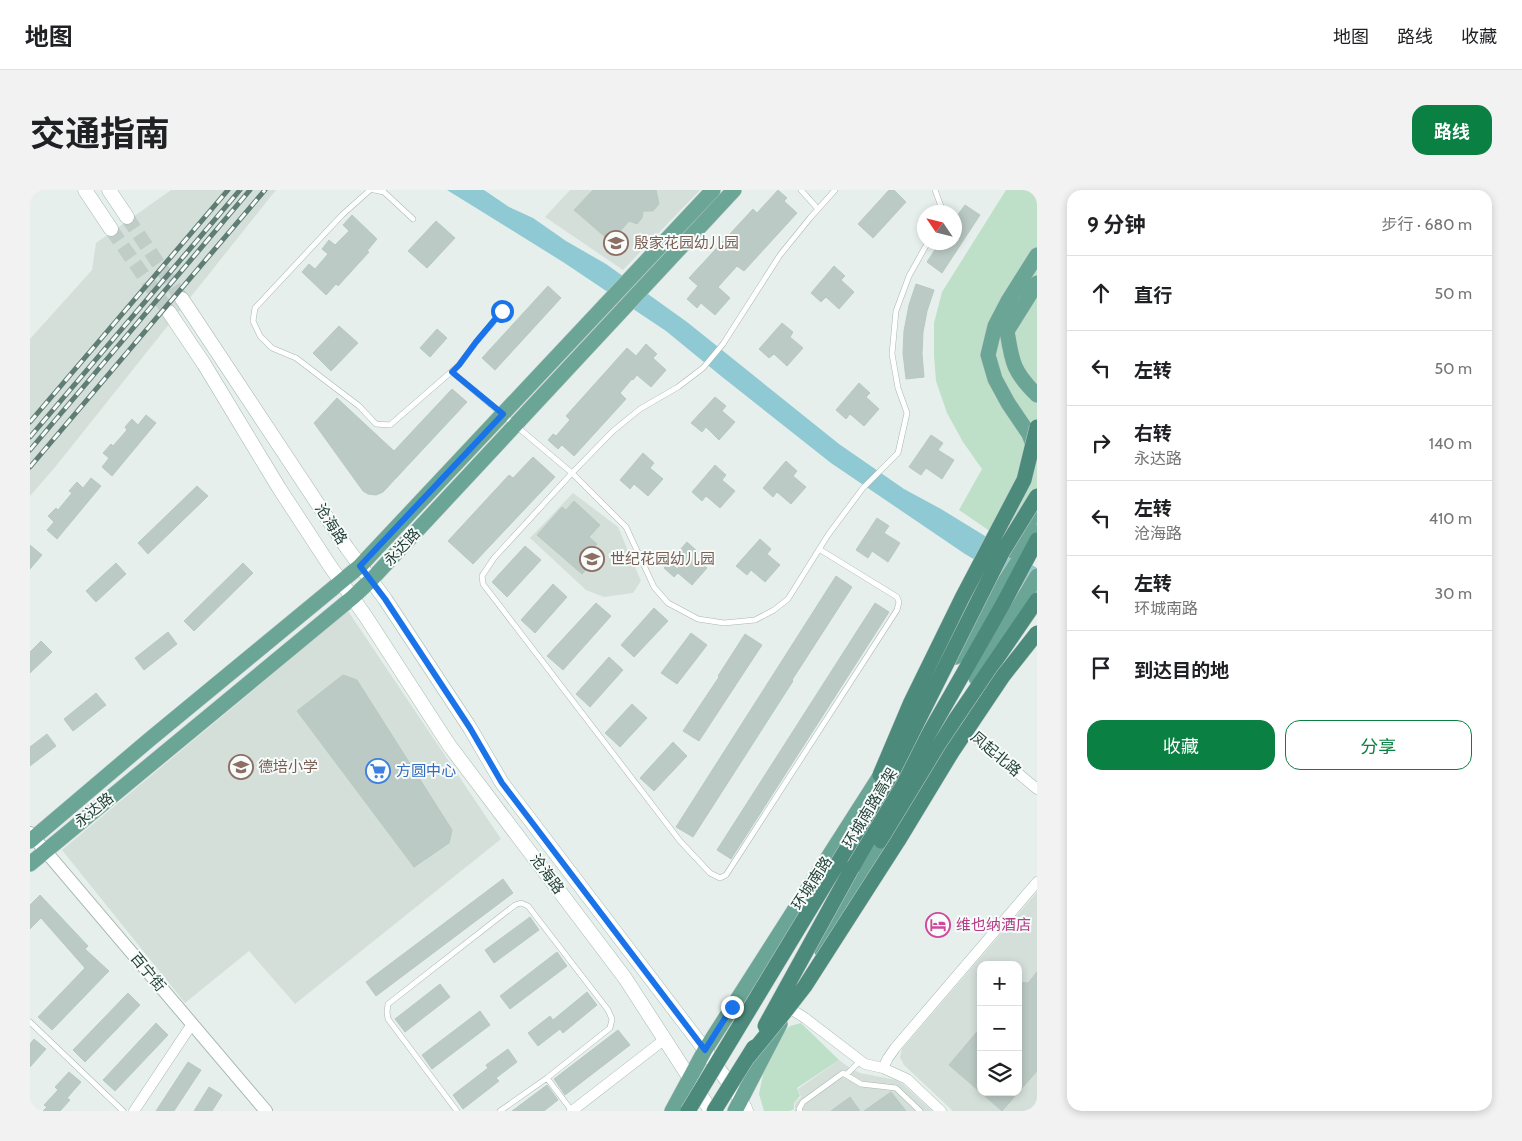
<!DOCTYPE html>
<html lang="zh">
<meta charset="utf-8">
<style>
body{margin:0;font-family:Cabin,"Noto Sans SC",sans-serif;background:#f2f2f2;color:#202124}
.controls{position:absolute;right:15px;bottom:15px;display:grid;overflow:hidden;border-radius:10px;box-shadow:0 2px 8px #0003}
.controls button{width:45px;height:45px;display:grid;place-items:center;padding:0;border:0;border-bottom:1px solid #e0e0e0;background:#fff;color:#202124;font:25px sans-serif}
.compass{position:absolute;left:887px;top:15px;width:45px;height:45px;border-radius:50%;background:#fff;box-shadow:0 2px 8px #0003;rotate:305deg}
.stop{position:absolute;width:15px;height:15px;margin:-11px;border:4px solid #1a73e8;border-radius:50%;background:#fff}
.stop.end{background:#1a73e8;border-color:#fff;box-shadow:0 1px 5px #0008}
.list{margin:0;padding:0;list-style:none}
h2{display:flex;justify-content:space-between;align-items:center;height:65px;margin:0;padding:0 20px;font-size:21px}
h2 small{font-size:16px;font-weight:400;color:#757577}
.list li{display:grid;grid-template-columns:32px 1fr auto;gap:15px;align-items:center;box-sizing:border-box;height:75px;padding:0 20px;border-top:1px solid #e0e0e0}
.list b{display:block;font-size:19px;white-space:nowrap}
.list p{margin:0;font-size:16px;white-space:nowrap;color:#757577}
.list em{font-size:16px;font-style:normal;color:#757577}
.actions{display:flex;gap:10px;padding:15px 20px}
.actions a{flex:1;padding:11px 0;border:1px solid #0b8043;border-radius:15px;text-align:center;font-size:18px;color:#0b8043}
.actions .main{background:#0b8043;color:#fff}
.icon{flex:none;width:28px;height:28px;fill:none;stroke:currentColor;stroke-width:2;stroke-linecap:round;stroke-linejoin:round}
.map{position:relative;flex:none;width:1007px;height:921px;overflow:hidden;border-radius:15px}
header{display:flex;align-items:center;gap:30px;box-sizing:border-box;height:70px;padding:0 25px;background:#fff;border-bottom:1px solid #e0e0e0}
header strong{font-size:24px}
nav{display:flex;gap:28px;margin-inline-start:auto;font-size:18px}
.intro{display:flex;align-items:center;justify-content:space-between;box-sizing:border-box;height:120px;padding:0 30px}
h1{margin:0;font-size:35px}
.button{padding:12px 22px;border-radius:15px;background:#0b8043;color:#fff;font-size:18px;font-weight:700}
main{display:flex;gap:30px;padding:0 30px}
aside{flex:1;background:#fff;border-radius:15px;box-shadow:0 2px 8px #0003}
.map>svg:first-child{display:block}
.built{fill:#d4dfda;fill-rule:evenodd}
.green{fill:#bfe0c8}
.water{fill:#8ec9d4}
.building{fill:#bbcac4;stroke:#b8c9c2}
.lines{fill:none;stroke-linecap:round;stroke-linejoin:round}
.secondary-tunnel{stroke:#bfccc8;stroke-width:14;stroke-dasharray:14 7;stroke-linecap:butt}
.service-casing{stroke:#a8b8b2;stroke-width:6}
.minor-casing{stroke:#a8b8b2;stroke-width:11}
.tertiary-casing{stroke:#a8b8b2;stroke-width:14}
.secondary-casing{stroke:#a4bbb3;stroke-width:15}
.primary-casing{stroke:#c2cac8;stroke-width:16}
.trunk-casing{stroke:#c2cac8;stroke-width:16}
.service{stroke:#fff;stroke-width:5}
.minor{stroke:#fff;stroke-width:10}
.tertiary{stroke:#fff;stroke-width:12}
.secondary{stroke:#fff;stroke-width:14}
.primary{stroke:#6aa596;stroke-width:15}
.trunk{stroke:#4c8a7c;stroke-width:15}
.rail-casing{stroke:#5f7d75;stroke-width:5}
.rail{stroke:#f7fbf9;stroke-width:3;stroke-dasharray:9;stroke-linecap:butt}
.trunk-bridge-casing{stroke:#c2cac8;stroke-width:16;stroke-linecap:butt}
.trunk-bridge{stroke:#4c8a7c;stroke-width:15}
.route{stroke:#1a73e8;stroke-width:6}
.labels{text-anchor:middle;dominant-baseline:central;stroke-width:4;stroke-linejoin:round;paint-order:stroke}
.education-label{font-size:15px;fill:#785e54;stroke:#f7fbf9;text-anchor:start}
.street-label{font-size:15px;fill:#24423a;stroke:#f7fbf9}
.shop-label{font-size:15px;fill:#366cbe;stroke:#f7fbf9;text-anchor:start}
.hotel-label{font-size:15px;fill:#b23c85;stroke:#f7fbf9;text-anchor:start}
</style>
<header>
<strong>地图</strong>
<nav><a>地图</a><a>路线</a><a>收藏</a></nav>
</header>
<div class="intro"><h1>交通指南</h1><a class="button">路线</a></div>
<main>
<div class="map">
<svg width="1007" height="921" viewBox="0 0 1007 921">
<rect width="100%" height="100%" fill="#e6efeb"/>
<path class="built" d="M141 0H246L26 276 0 306V149L62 80 66 53Z
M540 0H670L593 80 515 27Z
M543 303 588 337 611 391 603 403 574 407 556 400 500 348Z
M318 421 471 649 265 814 219 761 155 813 32 660Z
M1007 702V919L1005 921H923L874 875 870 867 872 859ZM951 775H988V902H951Z
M809 870 820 878 830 883 866 890 874 895 902 921H763L765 920V913L771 907 768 899Z"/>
<path class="green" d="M976 0H1007V368L967 346 929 320 952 279 933 252 917 223 906 191 904 165V133L912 102Z
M771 833 809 870 767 898 770 906 764 913V919L760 921H734L729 904 735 875 752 844 760 836Z"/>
<path class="water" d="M417 0H454L479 17 503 28 536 51 576 74 657 132 809 254 874 299 911 319 1007 378V406L935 364 801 273 691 186 636 141 533 72Z"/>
<path class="building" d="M563 0H626L629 14 623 21H613L612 28 607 34 599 31 581 52 544 20Z
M748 0 757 8 754 11 767 23 714 81 707 76 688 97 700 108 685 125 671 113 667 118 657 109 668 96 659 88 723 19 727 23Z
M859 0H864L876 12 843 48 828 34Z
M935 15 950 25 912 83 897 72 910 52H924V30Z
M322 25 347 49 337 61 339 62 308 96 306 94 296 105 272 82 279 74 285 79 298 64 292 59 299 50 305 55 319 41 313 35Z
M406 31 425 48 397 78 378 61Z
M804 76 815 86 811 90 824 102 809 119 796 107 791 112 781 103Z
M886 94 904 100 897 121 893 142 892 164 894 187 876 189 873 163 874 141 879 115Z
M518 96 531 108 465 180 452 168Z
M752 133 763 142 760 147 773 158 757 176 744 164 739 168 729 159Z
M309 136 328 153 301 181 283 163Z
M407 139 417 148 400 167 390 158Z
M616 154 627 164 623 168 636 180 621 197 607 185 603 190 602 189 590 203 596 209 544 266 532 255 528 259 518 250 523 244 526 246 540 230 536 226 597 158 606 166Z
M829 193 840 203 836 207 849 219 834 236 820 224 816 229 806 220Z
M422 199 437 212 353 302 346 305 338 304 333 301 284 233 307 208 364 261Z
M685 207 696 216 692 221 705 232 689 250 676 237 672 242 661 233Z
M116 225 126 233 82 286 72 277 79 268 73 263 81 254 83 256 97 240 95 237 102 229 108 235Z
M901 245 913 253 908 260 924 270 912 289 896 278 891 285 879 277Z
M613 263 624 273 620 278 633 289 618 306 604 294 600 299 590 290Z
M503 267 525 287 443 374 418 351 479 285 483 288Z
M756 271 767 281 763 286 776 297 761 314 747 302 743 307 733 298Z
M685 275 696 285 692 290 705 301 690 318 676 306 672 311 662 302Z
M61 288 71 296 27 349 17 340 24 332 18 326 26 318 28 320 42 303 39 301 47 292 53 298Z
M167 296 178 306 118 364 108 353Z
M544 311 570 335 559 347 567 354 557 365 563 371 552 384 507 345 532 317 536 320Z
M847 328 859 336 854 343 870 353 858 372 842 361 838 368 826 360Z
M730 349 741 359 737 364 750 375 735 392 721 380 717 385 706 376Z
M657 352 668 362 664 366 677 378 662 395 648 383 644 387 634 378Z
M0 355 12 365 0 379Z
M495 356 511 370 477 407 462 392Z
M86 373 96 384 66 412 56 401Z
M213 373 223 383 164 441 154 431Z
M806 386 822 397 762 490 763 491 663 647 646 637Z
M523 394 537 407 505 443 491 430Z
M566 413 581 426 533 480 517 466Z
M845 413 859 422 701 669 687 660Z
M624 418 638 431 604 467 591 455Z
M138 442 147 454 114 480 105 468Z
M661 443 677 455 647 494 631 483Z
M715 444 732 455 669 551 653 541 689 487 688 486Z
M11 451 22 462 0 483V462Z
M579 467 593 480 560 517 546 504Z
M313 485 327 490 422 640 419 653 384 677 267 521Z
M66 503 76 515 43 541 34 529Z
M602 514 617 528 590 557 575 543Z
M17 544 26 556 0 576V557Z
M643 552 657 566 624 601 610 588Z
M473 689 483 703 346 806 336 792Z
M10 705 58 756 55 759 79 781 22 840 8 827 55 778 11 728 0 739V715Z
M500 727 509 740 464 773 455 760Z
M527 762 537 776 480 819 470 806Z
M1007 782V881L972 921 919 875 951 837V902H988V792L998 793Z
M410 794 420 807 375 842 365 829Z
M557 802 567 815 533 843 530 839 508 856 498 843 520 826 523 830Z
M98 803 110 815 55 872 43 860Z
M450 821 460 835 402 879 392 865Z
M126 833 138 845 85 901 73 890Z
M588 840 600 855 535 905 524 889Z
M4 849 16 859 0 877V854Z
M478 859 487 872 466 888 469 891 433 919 423 905 458 878 456 875Z
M158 872 171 880 144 921H126Z
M39 882 51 892 37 908 40 910 30 921H13L17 917 14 915 28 900 25 897Z
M517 895 528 910 514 921H482Z
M179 897 192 905 182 921H164Z
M861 902 876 921H834Z
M820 907 830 921H801Z"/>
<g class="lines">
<path class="secondary-tunnel" d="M97 27 152 109
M81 39 139 122"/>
<defs>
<path id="service" d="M340 0 312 25 225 118 223 131 230 146 242 158 266 168 329 216 346 234 360 235 429 175 446 152 473 121
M344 0 354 2 383 29
M771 0 788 19
M905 0 912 19 910 22
M422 182 542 283 596 337 624 397 638 413 668 429 694 433 725 430 744 420 758 409 798 345 833 298 868 263 877 223 868 198 862 164 866 121 879 86 898 52
M789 359 867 407 869 412 867 420 696 685 690 688 680 683 650 651 453 394 452 386 464 368 542 283 583 241 610 219 648 197 673 178 693 154 750 65 780 28 805 0
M0 832 93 921
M817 884 831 870
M517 888 542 921
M427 921 358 829 357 822 358 814 485 715 491 713 498 716 578 820 582 829 580 838 517 888 470 921
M770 921 769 919 773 912 813 883 831 894 866 898 890 921"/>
<path id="minor" d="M933 537 1007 599
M759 818 775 828 835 874 853 878 877 889 911 921
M853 878 858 868 865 858 1007 692
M104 921 162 834
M542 921 635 849"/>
<path id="tertiary" d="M0 643 236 921"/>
<path id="secondary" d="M55 0 81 39
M79 0 97 27
M152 109 317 358 355 409 440 538 472 593 675 860 711 910 716 921
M139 122 174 174 249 298 300 376 336 427 419 555 595 788 681 921"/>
<path id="primary" d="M1007 93 977 141C982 172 983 182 1007 205
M1005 260 999 244 978 213 965 189 958 165 965 136 978 111 1007 65
M983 361 997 338 1005 316
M926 467 1007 342
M946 488 1007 386
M0 651 119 550 330 376 683 0
M0 674 323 407 341 390 704 0
M791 759 857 641
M642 921 675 860 857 575
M705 921 750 834"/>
<path id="trunk" d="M851 651 925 530 1007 410
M822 678 973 414 1007 350"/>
</defs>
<use href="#service" class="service-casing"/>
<use href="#minor" class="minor-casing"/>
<use href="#tertiary" class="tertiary-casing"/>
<use href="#secondary" class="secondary-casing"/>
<use href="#primary" class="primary-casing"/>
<use href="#trunk" class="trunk-casing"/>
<use href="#service" class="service"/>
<use href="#minor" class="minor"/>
<use href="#tertiary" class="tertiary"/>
<use href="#secondary" class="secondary"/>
<use href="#primary" class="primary"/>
<use href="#trunk" class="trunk"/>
<defs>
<path id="rail" d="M0 232 198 0
M0 247 210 0
M0 260 220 0
M0 277 235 0"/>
</defs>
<use href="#rail" class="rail-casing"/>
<use href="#rail" class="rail"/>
<defs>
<path id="trunk-bridge" d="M850 585 881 512 932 408 994 290 1007 237
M735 836 822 678
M719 866 754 823 775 796 868 651 922 562 973 486 1007 443
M658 921 861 585 973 361 1007 306
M684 921 724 857"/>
</defs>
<use href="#trunk-bridge" class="trunk-bridge-casing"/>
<use href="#trunk-bridge" class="trunk-bridge"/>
</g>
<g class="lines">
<path class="route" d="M472 121 446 152 429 175 422 182 473 224 330 376 355 409 440 538 472 593 675 860 702 817"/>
</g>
<defs>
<symbol id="school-ring" viewBox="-11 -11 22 22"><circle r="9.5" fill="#f7fbf9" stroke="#8d6e63" stroke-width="1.5"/><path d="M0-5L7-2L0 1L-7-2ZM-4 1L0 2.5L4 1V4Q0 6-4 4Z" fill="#8d6e63"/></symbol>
<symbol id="supermarket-ring" viewBox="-11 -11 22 22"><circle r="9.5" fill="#f7fbf9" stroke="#3f7fe0" stroke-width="1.5"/><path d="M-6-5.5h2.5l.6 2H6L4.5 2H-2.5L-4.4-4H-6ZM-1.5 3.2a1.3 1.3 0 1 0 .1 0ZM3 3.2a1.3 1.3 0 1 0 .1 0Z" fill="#3f7fe0"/></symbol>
<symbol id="hotel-ring" viewBox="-11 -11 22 22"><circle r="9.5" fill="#f7fbf9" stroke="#d1479c" stroke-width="1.5"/><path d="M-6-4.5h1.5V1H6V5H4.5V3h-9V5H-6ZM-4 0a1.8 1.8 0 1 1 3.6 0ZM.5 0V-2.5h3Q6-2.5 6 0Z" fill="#d1479c"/></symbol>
</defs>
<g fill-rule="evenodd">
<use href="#school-ring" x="572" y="39" width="28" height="28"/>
<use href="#school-ring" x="548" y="355" width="28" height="28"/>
<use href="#school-ring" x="197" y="563" width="28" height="28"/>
<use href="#supermarket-ring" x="334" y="567" width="28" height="28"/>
<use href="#hotel-ring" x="894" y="721" width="28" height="28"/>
</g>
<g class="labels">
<g class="education-label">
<text x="604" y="53">殷家花园幼儿园</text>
<text x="580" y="369">世纪花园幼儿园</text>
<text x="228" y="577">德培小学</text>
</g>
<g class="street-label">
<text transform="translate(301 334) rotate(57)">沧海路</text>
<text transform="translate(372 357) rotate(-47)">永达路</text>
<text transform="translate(966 564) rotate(40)">凤起北路</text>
<text transform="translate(840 618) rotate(-59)">环城南路高架</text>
<text transform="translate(64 620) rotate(-39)">永达路</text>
<text transform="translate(517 684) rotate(53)">沧海路</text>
<text transform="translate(782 693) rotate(-57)">环城南路</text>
<text transform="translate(118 782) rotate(50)">百宁街</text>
</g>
<g class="shop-label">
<text x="366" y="581">方圆中心</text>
</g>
<g class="hotel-label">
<text x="926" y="735">维也纳酒店</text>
</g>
</g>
</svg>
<div class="controls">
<button>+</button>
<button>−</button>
<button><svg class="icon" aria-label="layers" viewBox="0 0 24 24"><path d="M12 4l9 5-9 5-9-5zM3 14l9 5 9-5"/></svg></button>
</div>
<svg class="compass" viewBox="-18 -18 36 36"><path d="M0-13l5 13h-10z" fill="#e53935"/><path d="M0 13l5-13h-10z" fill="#757577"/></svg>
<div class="stop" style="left:472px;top:121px"></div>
<div class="stop end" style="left:702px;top:817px"></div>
</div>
<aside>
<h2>9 分钟<small>步行 · 680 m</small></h2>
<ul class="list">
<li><svg class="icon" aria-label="ahead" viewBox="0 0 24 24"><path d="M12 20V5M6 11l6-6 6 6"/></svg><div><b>直行</b></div><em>50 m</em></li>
<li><svg class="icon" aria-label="left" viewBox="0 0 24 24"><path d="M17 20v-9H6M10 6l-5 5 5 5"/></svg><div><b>左转</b></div><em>50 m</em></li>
<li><svg class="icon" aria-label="right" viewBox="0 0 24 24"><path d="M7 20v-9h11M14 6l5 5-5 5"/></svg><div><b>右转</b><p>永达路</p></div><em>140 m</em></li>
<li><svg class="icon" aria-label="left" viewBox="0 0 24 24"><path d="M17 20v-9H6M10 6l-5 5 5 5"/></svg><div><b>左转</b><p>沧海路</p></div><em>410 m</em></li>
<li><svg class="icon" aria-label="left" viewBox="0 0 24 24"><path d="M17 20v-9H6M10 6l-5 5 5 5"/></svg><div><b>左转</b><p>环城南路</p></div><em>30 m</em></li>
<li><svg class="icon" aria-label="arrive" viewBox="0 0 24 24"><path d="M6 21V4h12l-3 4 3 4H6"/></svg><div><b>到达目的地</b></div></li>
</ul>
<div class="actions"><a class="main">收藏</a><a>分享</a></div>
</aside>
</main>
